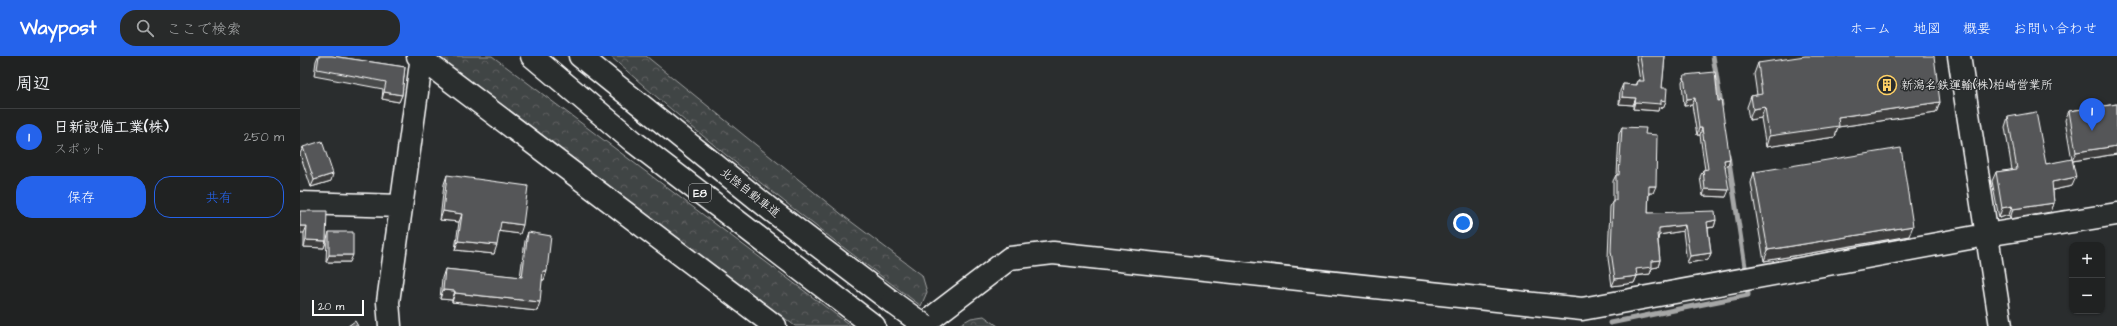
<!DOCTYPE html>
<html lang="ja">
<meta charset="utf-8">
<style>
body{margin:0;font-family:"Architects Daughter","Klee One",sans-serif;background:#282a2a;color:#f1f3f6}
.controls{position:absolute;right:12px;bottom:12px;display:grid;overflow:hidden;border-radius:8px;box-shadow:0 1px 3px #0004}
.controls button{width:36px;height:36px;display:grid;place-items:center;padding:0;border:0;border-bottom:1px solid #3d3f40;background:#202222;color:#f1f3f6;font:20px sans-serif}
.scale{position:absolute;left:12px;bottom:10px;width:52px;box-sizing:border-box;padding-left:4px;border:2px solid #fff;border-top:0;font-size:11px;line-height:14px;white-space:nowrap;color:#fff;-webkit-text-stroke:3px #2a2d2e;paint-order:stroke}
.you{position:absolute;left:1163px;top:167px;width:14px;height:14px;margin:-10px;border:3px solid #fff;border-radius:50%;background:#1a73e8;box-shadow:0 0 0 6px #1a73e833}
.badge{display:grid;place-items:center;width:26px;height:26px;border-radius:50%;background:#2563eb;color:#fff;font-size:13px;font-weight:700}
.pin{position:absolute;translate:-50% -33px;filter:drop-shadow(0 1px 2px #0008)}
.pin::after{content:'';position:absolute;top:21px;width:14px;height:12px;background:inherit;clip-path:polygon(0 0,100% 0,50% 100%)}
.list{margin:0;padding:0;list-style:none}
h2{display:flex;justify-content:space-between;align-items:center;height:52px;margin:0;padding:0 16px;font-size:17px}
h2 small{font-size:13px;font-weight:400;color:#a2a4a5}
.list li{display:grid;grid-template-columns:26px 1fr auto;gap:12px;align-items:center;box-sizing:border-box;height:56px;padding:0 16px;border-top:1px solid #3d3f40}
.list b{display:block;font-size:15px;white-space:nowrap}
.list p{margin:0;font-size:13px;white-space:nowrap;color:#a2a4a5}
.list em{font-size:13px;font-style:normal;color:#a2a4a5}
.actions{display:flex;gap:8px;padding:12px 16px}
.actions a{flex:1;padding:9px 0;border:1px solid #2563eb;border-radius:16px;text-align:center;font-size:14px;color:#2563eb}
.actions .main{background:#2563eb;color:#fff}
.icon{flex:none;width:22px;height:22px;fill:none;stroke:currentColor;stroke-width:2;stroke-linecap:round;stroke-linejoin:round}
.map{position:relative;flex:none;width:1817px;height:270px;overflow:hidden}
header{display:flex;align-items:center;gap:24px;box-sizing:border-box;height:56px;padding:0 20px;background:#2563eb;color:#fff}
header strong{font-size:19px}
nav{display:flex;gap:22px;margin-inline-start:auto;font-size:14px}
.search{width:280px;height:36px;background:#282a2a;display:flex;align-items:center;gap:10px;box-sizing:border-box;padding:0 14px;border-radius:16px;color:#a2a4a5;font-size:15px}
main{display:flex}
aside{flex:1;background:#202222}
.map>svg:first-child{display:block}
.forest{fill:url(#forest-crowns);stroke:#a0a2a2}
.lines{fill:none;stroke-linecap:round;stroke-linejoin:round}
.stream{stroke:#a6a7a7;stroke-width:5}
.minor-casing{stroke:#fff;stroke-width:25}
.highway-casing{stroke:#fff;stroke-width:25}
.minor{stroke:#2a2d2e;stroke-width:22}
.highway{stroke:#2a2d2e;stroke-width:22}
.highway-bridge-casing{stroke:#fff;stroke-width:25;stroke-linecap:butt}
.highway-bridge{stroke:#2a2d2e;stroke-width:22}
.wall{fill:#494b4c;stroke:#fff}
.shaded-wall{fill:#3c3d3e;stroke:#fff}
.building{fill:#555758;stroke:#fff}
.labels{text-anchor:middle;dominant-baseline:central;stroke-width:3;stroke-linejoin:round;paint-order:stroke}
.shield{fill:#2a2d2e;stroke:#bfc0c0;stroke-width:1}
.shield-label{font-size:11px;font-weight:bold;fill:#fff}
.poi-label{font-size:12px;fill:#fff;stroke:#2a2d2e;text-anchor:start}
.street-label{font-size:12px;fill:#fff;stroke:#2a2d2e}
</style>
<header>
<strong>Waypost</strong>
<div class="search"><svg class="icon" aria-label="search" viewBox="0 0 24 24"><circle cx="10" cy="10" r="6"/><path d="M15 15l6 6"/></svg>ここで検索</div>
<nav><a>ホーム</a><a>地図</a><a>概要</a><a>お問い合わせ</a></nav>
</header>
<main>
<aside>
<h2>周辺<small></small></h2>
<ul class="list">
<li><span class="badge">1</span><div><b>日新設備工業(株)</b><p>スポット</p></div><em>250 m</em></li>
</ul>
<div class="actions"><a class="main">保存</a><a>共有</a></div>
</aside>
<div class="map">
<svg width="1817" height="270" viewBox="0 0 1817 270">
<defs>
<pattern id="forest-crowns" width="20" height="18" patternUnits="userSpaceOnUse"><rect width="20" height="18" fill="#414445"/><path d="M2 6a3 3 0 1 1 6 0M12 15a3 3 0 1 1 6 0" fill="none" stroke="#5e6061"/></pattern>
</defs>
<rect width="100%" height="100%" fill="#2a2d2e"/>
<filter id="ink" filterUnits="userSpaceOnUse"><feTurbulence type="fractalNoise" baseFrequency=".025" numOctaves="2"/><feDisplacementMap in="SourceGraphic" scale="8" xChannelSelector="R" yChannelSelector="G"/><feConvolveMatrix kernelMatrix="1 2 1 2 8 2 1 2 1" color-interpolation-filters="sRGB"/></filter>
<g filter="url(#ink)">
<path class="forest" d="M138 0H192L551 270H495Z
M310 0H346L545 161 622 219 627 236 621 250C514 170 409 89 310 0Z
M684 260 698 270H657L671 262Z"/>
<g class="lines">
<path class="stream" d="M1413 0 1421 49
M1428 99 1446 217
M1310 267 1448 239 1447 227"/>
<defs>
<path id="minor" d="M118 0 475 270
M1659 0 1701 270
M0 147 101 150
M90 270 88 246 122 0
M621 270 710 202 753 197 1282 253 1686 179 1817 158"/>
<path id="highway" d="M232 0 334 86 574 270
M280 0 471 154 592 246"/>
</defs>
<use href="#minor" class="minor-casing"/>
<use href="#highway" class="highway-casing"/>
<use href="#minor" class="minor"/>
<use href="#highway" class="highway"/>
<defs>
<path id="highway-bridge" d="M592 246 625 270"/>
</defs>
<use href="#highway-bridge" class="highway-bridge-casing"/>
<use href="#highway-bridge" class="highway-bridge"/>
</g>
<path class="wall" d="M18 0H32L105 11 102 39 99 46 82 43 83 33 14 20 16 5Z
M1336 0H1365L1362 32 1366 45 1363 52 1359 51 1358 55 1333 53V49L1319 48 1320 35 1323 28 1336 29 1338 25H1340Z
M1458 7 1640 46 1636 57 1538 71 1535 81 1466 91 1461 62 1449 64 1447 51 1451 40 1457 39 1454 18Z
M1384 19 1418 45 1428 110H1425L1426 141 1403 140 1400 121 1403 114H1405L1400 79H1397L1392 49 1384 50 1382 26Z
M1817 48V98L1773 105 1772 130 1753 134 1754 147 1751 156 1710 163 1709 159 1699 162 1692 125 1696 116 1712 114 1705 71 1708 61 1746 108 1772 104 1765 64 1769 55Z
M1322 71 1345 78 1353 137H1349L1348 157 1416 164 1414 171 1408 172 1411 197 1408 204 1387 207 1383 175 1359 179 1358 184 1360 204 1358 211 1352 212 1350 218 1337 220 1334 227 1312 230 1308 202 1310 151 1313 144V125L1316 119H1317L1319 78Z
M3 91 31 125 11 131 0 98Z
M1454 116 1609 180 1464 205 1451 127Z
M147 119 220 178 199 175 194 198 155 194 159 166 140 164 144 128Z
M0 155 26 185 24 192 4 191V177Z
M29 176 50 206H26L27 183Z
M228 176 244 224H242L237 255 152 246V244L140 243 142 222 145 213 220 221 225 185Z"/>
<path class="shaded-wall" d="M84 36 102 39 99 46 82 43Z
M1322 41 1336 42 1333 49 1319 48Z
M1395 42 1392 49 1384 50 1387 43Z
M1361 44 1366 45 1363 52 1359 51 1358 55 1333 53 1335 46Z
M1640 46 1636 57 1538 71 1535 81 1466 91 1469 80 1538 61Z
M1465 51 1461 62 1449 64 1453 53Z
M1399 72H1402L1400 79H1397Z
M1817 90V98L1772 105 1776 96Z
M1430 103 1428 110 1422 111 1424 104Z
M33 118 31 125 11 131 14 124Z
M1776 121 1772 130 1748 135 1752 126Z
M1349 130H1356L1353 137H1346Z
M1405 133 1429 134 1426 141 1403 140Z
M1754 147 1751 156 1710 163 1713 153Z
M1712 150 1709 159 1699 162 1702 152Z
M143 155 162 158 159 166 140 164Z
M1416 164 1414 171 1404 172 1407 166Z
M201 166 223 169 220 178 197 175Z
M1385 169 1383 175 1359 179 1357 185H1354L1359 172Z
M0 170H7L4 177H0Z
M1613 170 1609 180 1464 205 1468 194Z
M6 184 26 185 24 192 4 191Z
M158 185 197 189 194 198 155 194Z
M1411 197 1408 204 1387 207 1390 200Z
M29 199H53L50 206H26Z
M1360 204 1358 211 1352 212 1350 218 1333 220 1336 213 1352 205Z
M243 215H247L244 224 240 223Z
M1337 220 1334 227 1312 230 1315 223Z
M143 234 155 235 152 244 140 243Z
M155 237 240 246 237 255 152 246Z"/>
<path class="building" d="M19 0H32L105 11 102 39 84 36 86 26 17 13Z
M1340 0H1365L1362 32H1367L1366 45 1361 44V48L1335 46 1336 42 1322 41 1323 28 1337 29 1338 25H1344Z
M1505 0H1634L1640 46 1538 61 1539 70 1469 80 1465 51 1453 53 1451 40 1462 38 1458 7Z
M1415 16 1418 45 1421 44 1430 103 1424 104 1429 134 1405 133 1403 114 1408 113 1402 72H1399L1395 42 1387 43 1384 19Z
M1817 48V90L1776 96 1769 55Z
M1736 56 1746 108 1772 103 1776 121 1752 126 1754 147 1713 153 1712 150 1702 152 1696 116 1717 113 1708 61Z
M1322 71 1346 72 1345 78 1357 79 1356 130H1349L1348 157 1415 155 1416 164 1407 166 1411 197 1390 200 1385 169 1359 172V178H1357L1360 204 1352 205V211L1336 213 1337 220 1315 223 1311 195 1313 144H1316V119H1319Z
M22 85 33 118 14 124 3 91Z
M1601 92 1613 170 1468 194 1454 116Z
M147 119 228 130 223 169 201 166 197 189 158 185 162 158 143 155Z
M0 155H27L26 185 6 184 7 170H0Z
M29 176H53V199H29Z
M228 176 251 180 247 215H243L240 246 155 237V235L143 234 145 213 222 221Z
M55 265 58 270H48Z"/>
</g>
<defs>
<symbol id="building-ring" viewBox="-11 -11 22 22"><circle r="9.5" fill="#2a2d2e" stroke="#ffd166" stroke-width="1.5"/><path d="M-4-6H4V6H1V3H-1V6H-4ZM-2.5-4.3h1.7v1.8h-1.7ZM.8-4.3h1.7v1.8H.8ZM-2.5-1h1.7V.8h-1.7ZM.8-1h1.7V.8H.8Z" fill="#ffd166"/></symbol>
</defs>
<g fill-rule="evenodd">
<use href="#building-ring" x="1576" y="18" width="22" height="22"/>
</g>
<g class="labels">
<rect class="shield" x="389" y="128" width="22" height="18" rx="3"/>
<g class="shield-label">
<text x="400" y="137">E8</text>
</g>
<g class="poi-label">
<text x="1601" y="29">新潟名鉄運輸(株)柏崎営業所</text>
</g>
<g class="street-label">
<text transform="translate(450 137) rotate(38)">北陸自動車道</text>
</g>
</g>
</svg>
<div class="controls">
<button>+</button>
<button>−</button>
</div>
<div class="scale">20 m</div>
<div class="you"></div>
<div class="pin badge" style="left:1792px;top:75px">1</div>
</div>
</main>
